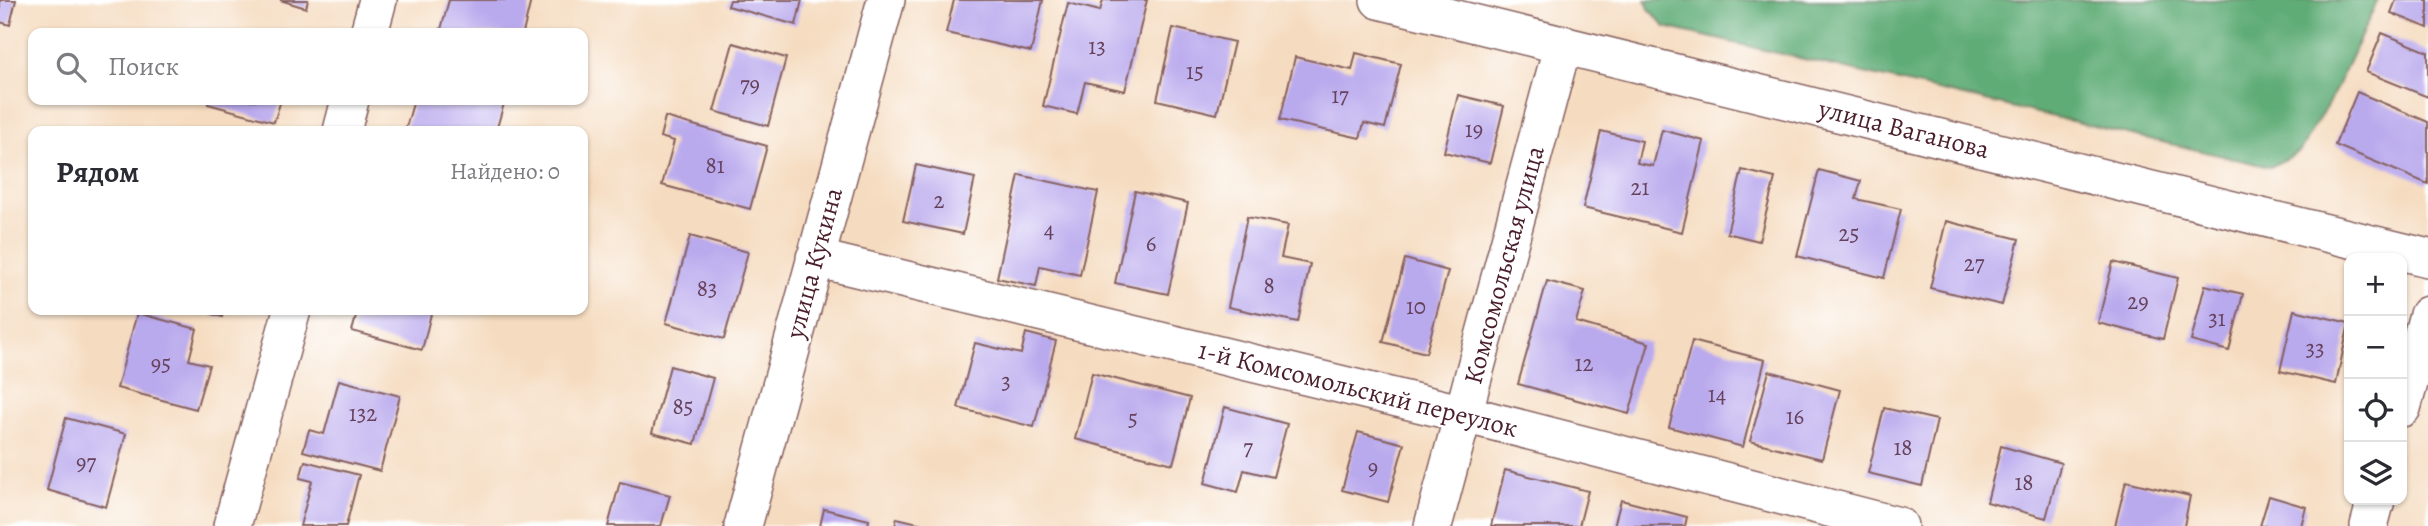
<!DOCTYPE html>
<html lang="ru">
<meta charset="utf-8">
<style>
body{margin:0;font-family:Alegreya,serif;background:#f7f7f7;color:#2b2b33}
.controls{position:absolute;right:21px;bottom:21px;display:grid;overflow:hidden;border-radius:14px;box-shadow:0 2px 5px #0004}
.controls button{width:63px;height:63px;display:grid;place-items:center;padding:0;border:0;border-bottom:2px solid #e1e1e2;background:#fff;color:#2b2b33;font:35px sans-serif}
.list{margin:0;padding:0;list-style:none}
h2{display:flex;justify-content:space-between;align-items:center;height:91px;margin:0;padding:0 28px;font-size:30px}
h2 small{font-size:23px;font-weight:400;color:#7c7c81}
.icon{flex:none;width:38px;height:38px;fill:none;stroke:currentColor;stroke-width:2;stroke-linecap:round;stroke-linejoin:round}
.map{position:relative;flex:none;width:2428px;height:526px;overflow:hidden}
.search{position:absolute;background:#fff;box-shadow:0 2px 5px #0004;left:28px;top:28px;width:560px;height:77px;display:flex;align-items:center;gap:18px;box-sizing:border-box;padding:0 24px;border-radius:14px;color:#7c7c81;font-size:26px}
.panel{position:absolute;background:#fff;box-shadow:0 2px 5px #0004;left:28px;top:126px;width:560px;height:189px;border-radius:14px}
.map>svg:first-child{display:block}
.forest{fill:#5fac76;stroke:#546650;stroke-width:2}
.building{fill:#b9a9ed}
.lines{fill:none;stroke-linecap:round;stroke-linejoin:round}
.minor-casing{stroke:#86615f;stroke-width:40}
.minor{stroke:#fff;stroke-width:37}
.labels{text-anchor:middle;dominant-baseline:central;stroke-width:5;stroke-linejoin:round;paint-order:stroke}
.number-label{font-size:23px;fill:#66425c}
.street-label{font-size:26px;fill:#4a1f2b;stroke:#fff}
</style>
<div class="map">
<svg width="2428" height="526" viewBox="0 0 2428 526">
<rect width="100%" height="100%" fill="#fff"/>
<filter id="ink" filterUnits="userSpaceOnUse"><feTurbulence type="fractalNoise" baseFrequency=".0143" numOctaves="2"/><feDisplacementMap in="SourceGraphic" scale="14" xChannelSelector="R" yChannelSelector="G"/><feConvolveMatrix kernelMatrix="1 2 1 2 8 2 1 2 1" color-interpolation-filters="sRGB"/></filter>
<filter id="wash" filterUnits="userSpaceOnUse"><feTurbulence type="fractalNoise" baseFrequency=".00686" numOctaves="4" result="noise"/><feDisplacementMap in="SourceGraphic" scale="28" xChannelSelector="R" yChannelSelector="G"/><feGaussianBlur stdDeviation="1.57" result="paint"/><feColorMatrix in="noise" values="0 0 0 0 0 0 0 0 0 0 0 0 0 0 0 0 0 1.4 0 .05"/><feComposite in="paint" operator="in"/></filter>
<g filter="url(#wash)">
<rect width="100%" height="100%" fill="#f5dbbf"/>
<path class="forest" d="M1646 0H2378L2332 97 2299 152 2270 167 1665 27 1649 9Z"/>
<g id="blocks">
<path class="building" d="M0 0H16L10 25 0 22Z
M280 0H308L306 8Z
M449 0H531L523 33H440Z
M730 0H802L796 25 728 6Z
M954 0H1043L1031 52 946 33Z
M1103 0H1147L1125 91 1085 82 1077 114 1043 106 1068 3 1100 11Z
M2396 0H2428V28L2391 13Z
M1173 28 1234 42 1217 114 1157 100Z
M2382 33 2428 52V97L2366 72Z
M733 43 786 58 768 126 714 111Z
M1356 53 1401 64 1385 128 1364 123 1360 138 1280 120 1295 57 1352 70Z
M2357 92 2428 122V184L2335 145Z
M1458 95 1504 106 1490 163 1444 152Z
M209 100H281L274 122 208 104Z
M414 100H505L496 131H405Z
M665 117 767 146 750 209 662 185 674 141 660 137Z
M1662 130 1704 141 1682 232 1583 208 1601 131 1642 141 1637 163 1653 166Z
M916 165 975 178 963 234 903 221Z
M1742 170 1775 178 1759 241 1727 233Z
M1819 170 1861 181 1856 199 1901 209 1884 278 1797 256Z
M1019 175 1098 192 1080 275 1040 266 1036 286 997 278Z
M1135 191 1188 203 1168 294 1115 283Z
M1247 217 1288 225 1281 258 1310 264 1298 322 1228 307Z
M1946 221 2019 239 2002 305 1930 288Z
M690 236 748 252 724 339 666 323Z
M1405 259 1448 271 1426 353 1383 342Z
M2113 262 2178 278 2163 339 2098 323Z
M1547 281 1585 291 1576 322 1649 343 1629 414 1518 384Z
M2205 285 2243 294 2229 351 2191 341Z
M199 310H224L222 317Z
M358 310H432L422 350 352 331Z
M2294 310 2349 323 2336 384 2280 371Z
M137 313 197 329 189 360 209 365 196 409 117 388Z
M1026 333 1056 341 1034 427 958 408 975 343 1021 354Z
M1692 341 1765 360 1743 447 1669 427Z
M670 366 713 378 695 444 652 433Z
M1769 371 1840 390 1822 459 1750 441Z
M1092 373 1190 398 1173 464 1075 439Z
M339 380 400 396 380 471 303 451 309 430 324 434Z
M1225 407 1287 424 1273 477 1244 470 1238 492 1205 483Z
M1884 408 1937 420 1922 486 1868 473Z
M66 418 126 434 106 507 47 490Z
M1358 432 1404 444 1388 502 1342 490Z
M2001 446 2061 463 2046 518 1987 502Z
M305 461 359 475 346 526H300L312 481 300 478Z
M1505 470 1588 491 1579 526H1491Z
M2126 481 2190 496 2184 526H2115Z
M620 482 670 495 661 526H608Z
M2269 496 2306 507 2301 526H2260Z
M1621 500 1687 517 1685 526H1614Z
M824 509 869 520 868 526H820Z
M897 518 927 525V526H895Z"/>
</g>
</g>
<g filter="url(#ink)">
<use href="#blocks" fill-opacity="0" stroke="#86615f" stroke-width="2"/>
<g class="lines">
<defs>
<path id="minor" d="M1379 0 2428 258
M369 33 378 0
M342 131 350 100
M815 258 1464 414 1899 526
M2402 408 2428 315
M232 526 292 310
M743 526 886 0
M1433 526 1563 44
M2369 526 2376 500"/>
</defs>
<use href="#minor" class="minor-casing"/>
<use href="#minor" class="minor"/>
</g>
</g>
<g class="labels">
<g class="number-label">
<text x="1097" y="46">13</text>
<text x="1195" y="71">15</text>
<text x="750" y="84">79</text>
<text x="1340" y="95">17</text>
<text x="1474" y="129">19</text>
<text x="715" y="165">81</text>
<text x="1640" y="187">21</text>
<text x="939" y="200">2</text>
<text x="1049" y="229">4</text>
<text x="1849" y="233">25</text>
<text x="1151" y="243">6</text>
<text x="1974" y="263">27</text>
<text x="1269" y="285">8</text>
<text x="707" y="288">83</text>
<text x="2138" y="301">29</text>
<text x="1416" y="306">10</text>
<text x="2217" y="318">31</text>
<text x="2315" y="348">33</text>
<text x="161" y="363">95</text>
<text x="1584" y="363">12</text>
<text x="1006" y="381">3</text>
<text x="1717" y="394">14</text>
<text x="683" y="406">85</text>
<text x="363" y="413">132</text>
<text x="1795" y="416">16</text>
<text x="1133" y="418">5</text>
<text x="1248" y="447">7</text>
<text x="1903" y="447">18</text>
<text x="86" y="462">97</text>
<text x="1373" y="467">9</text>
<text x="2024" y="482">18</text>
</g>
<g class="street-label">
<text transform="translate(1904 129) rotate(14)">улица Ваганова</text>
<text transform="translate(814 263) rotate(-75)">улица Кукина</text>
<text transform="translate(1504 265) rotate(-75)">Комсомольская улица</text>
<text transform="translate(1358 389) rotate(14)">1-й Комсомольский переулок</text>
</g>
</g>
</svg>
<div class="controls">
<button>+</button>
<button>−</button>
<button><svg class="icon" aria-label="locate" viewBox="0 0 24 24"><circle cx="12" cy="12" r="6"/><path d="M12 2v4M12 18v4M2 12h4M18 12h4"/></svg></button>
<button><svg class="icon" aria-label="layers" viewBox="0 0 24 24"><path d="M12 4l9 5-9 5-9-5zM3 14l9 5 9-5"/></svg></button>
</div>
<div class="search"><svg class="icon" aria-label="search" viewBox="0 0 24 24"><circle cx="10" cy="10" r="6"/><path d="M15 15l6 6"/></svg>Поиск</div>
<section class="panel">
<h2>Рядом<small>Найдено: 0</small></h2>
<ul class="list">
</ul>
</section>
</div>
